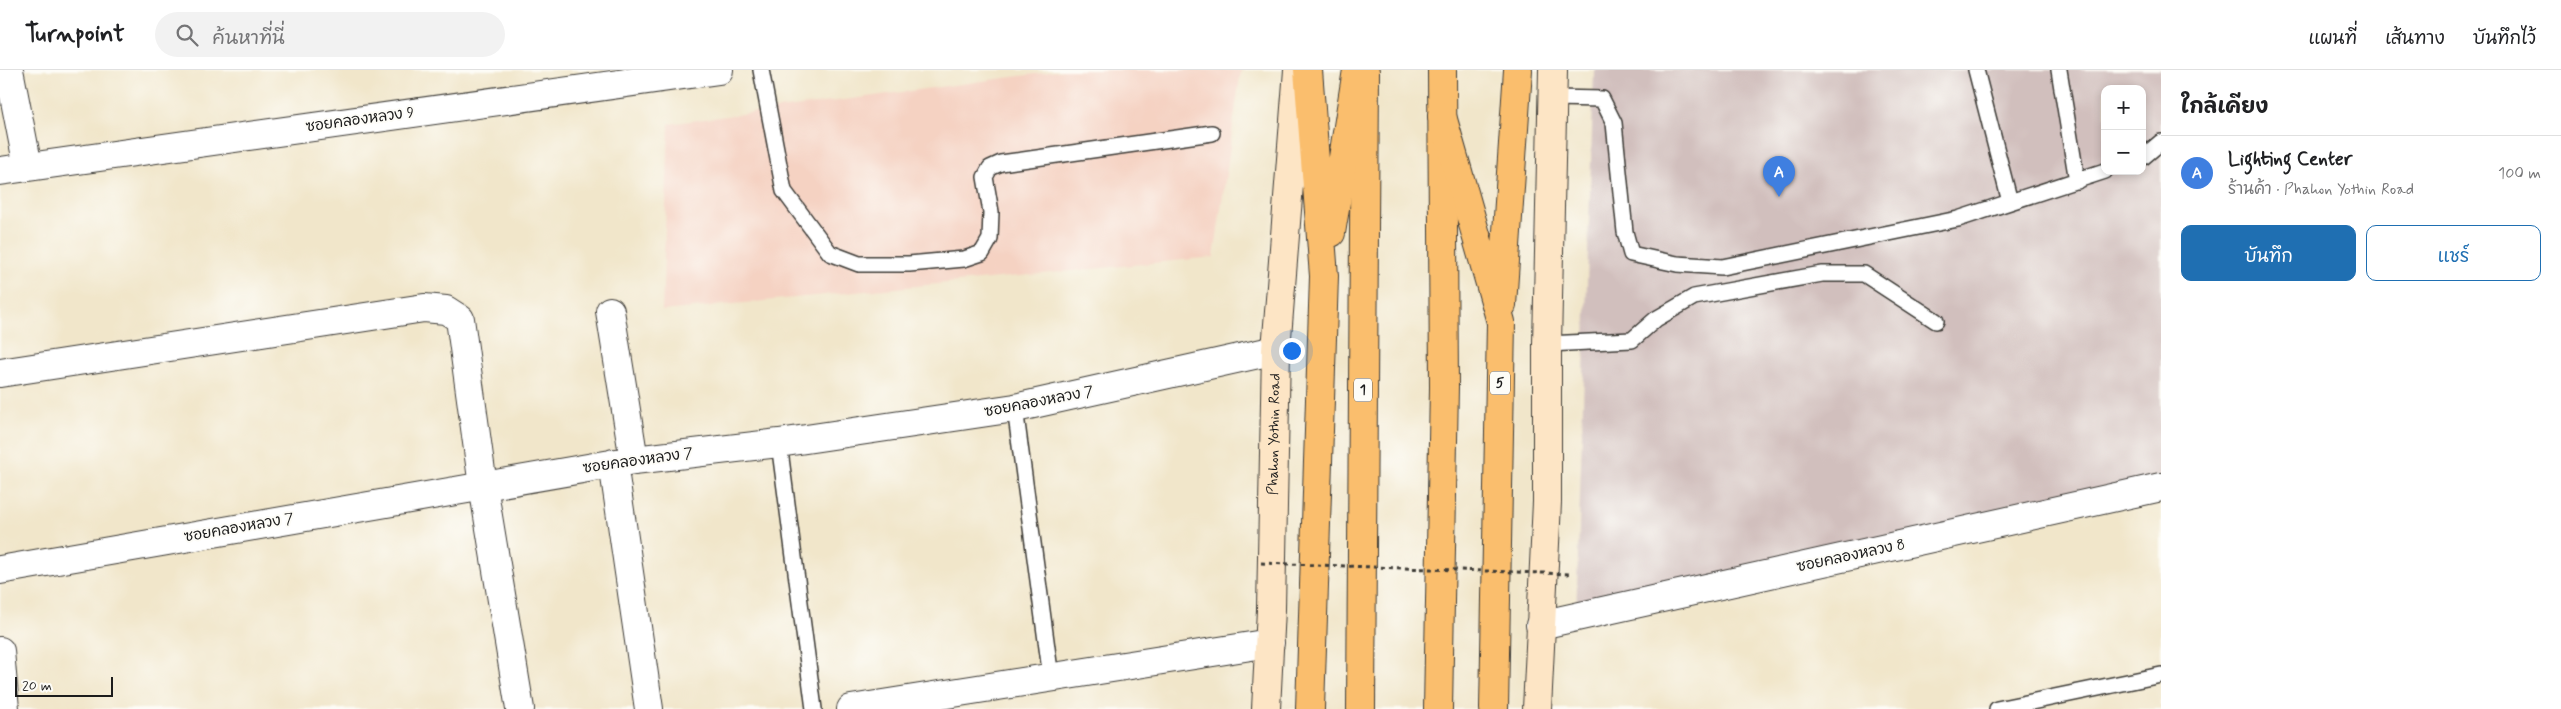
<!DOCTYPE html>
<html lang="th">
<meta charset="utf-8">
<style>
body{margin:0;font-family:Mynerve,"Playpen Sans Thai",sans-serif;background:#f2f2f2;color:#202124}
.controls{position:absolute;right:15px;top:15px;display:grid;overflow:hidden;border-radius:10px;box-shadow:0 2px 8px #0003}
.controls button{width:45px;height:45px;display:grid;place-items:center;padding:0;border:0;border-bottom:1px solid #e0e0e0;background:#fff;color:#202124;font:25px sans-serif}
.scale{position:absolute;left:15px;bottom:12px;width:98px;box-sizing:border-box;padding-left:5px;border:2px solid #1c1c1c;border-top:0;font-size:14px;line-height:18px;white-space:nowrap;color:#1c1c1c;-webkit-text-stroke:4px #fdfcf7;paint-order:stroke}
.you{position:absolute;left:1291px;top:280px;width:18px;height:18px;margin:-12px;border:4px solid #fff;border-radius:50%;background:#1a73e8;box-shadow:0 0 0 8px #1a73e833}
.badge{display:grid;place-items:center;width:32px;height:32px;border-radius:50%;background:#1f6fb2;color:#fff;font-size:16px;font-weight:700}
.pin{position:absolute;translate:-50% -41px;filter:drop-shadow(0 1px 2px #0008)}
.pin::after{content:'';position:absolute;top:26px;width:18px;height:15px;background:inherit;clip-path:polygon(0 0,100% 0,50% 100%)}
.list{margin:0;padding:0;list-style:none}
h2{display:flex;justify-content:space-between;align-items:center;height:65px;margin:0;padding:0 20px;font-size:21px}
h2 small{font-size:16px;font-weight:400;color:#757577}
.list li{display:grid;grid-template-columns:32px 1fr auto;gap:15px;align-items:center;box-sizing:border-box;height:75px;padding:0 20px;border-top:1px solid #e0e0e0}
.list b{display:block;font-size:19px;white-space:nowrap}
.list p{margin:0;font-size:16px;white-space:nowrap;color:#757577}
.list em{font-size:16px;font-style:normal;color:#757577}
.actions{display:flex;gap:10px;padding:15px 20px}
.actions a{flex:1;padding:11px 0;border:1px solid #1f6fb2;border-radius:10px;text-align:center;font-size:18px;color:#1f6fb2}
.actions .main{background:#1f6fb2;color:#fff}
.icon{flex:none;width:28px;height:28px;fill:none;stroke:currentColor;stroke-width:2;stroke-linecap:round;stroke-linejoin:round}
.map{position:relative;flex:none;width:2161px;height:639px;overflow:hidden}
header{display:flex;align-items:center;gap:30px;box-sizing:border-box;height:70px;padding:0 25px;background:#fff;border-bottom:1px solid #e0e0e0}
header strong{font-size:24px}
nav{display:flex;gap:28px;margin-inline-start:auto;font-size:18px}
.search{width:350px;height:45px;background:#f2f2f2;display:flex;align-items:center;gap:12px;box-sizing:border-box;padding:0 18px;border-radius:28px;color:#757577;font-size:19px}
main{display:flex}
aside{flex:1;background:#fff}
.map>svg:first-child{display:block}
.built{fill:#f5d2c2}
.industrial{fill:#d1bfbd;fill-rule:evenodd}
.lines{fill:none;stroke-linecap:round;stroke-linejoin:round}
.service-casing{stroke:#3c3a36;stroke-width:18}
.minor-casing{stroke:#3c3a36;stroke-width:30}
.secondary-casing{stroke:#3c3a36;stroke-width:30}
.trunk-casing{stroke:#3c3a36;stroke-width:30}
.motorway-casing{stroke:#3c3a36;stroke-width:30}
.service{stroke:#fff;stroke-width:15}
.minor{stroke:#fff;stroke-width:28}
.secondary{stroke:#fde5c5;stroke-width:28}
.trunk{stroke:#fabe6d;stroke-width:28}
.motorway{stroke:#fabe6d;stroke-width:28}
.path-bridge{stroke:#3c3a36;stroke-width:3;stroke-dasharray:4 4;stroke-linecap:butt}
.labels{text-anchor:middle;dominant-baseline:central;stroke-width:4;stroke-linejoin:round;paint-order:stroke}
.shield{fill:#fdfcf7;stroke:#605f5e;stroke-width:1}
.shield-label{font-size:14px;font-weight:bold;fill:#1c1c1c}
.street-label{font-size:15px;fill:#1c1c1c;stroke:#fdfcf7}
</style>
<header>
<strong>Turnpoint</strong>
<div class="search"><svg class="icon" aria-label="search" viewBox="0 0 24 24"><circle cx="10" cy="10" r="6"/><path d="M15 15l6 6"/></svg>ค้นหาที่นี่</div>
<nav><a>แผนที่</a><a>เส้นทาง</a><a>บันทึกไว้</a></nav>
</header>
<main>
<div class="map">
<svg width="2161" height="639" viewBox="0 0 2161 639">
<rect width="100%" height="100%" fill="#fdfcf7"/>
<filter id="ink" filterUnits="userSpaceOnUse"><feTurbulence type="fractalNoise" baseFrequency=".02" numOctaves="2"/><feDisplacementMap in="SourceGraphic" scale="10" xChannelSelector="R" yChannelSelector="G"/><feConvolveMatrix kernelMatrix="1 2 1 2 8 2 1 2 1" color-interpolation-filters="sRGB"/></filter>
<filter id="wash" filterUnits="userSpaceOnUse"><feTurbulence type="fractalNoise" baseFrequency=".0096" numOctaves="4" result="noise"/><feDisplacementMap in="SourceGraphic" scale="20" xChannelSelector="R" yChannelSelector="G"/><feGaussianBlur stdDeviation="1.12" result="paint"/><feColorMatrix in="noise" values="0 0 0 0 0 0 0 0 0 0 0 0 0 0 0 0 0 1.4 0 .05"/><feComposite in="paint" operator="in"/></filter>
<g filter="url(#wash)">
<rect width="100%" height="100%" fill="#f1e6ca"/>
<path class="built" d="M1064 0H1241L1214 187 662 241 669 54Z"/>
<path class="industrial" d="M1594 0H2161V412L1576 547ZM2105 19H2142V101H2105Z"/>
</g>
<g filter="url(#ink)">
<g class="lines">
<defs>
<path id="service" d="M761 0 784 121 830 183 859 194H909L964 189 982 183 990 169 991 142 985 107 990 98 1001 93 1212 63
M1976 0 2010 132
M2059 0 2077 111
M1553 28 1602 29 1614 53 1625 162 1631 184 1677 194 1722 197 1958 149 2105 101
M2142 88 2161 72
M1547 274 1632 270 1656 249 1694 227 1822 204H1864L1936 251
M1015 338 1051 608
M779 373 814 639
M1997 639 2161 605"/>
<path id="minor" d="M9 0 28 97
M0 101 719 0
M610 241 634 390
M0 303 424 238 446 240 460 249 483 416 520 639
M613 393 649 639
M0 500 634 390 779 373 1015 338 1276 280
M1540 555 2161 417
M0 581 5 639
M851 639 1270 573"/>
<g id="secondary">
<path id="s1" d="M1266 639 1271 539 1276 280 1298 0"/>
<path d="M1537 639 1547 432V274L1553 0"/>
</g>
<path id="trunk" d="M1361 639 1365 1
M1438 639 1444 317 1442 0"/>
<path id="motorway" d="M1308 0 1324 206 1310 639
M1442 46 1501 252 1494 639
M1331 163 1357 0
M1502 235 1518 0"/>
</defs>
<use href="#service" class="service-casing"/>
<use href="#minor" class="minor-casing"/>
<use href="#secondary" class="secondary-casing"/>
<use href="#trunk" class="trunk-casing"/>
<use href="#motorway" class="motorway-casing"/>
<use href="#service" class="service"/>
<use href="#minor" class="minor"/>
<use href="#secondary" class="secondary"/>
<use href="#trunk" class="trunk"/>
<use href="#motorway" class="motorway"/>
<path class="path-bridge" d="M1261 493 1570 504"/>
</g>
</g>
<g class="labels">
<g class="shield">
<rect x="1490" y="301.5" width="20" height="23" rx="4"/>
<rect x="1354" y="308.5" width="18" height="23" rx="4"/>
</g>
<g class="shield-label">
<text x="1500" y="313">5</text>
<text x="1363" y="320">1</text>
</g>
<g class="street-label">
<text transform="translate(360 50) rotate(-8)">ซอยคลองหลวง 9</text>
<text transform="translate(1039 332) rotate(-11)">ซอยคลองหลวง 7</text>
<text stroke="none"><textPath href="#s1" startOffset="275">Phahon Yothin Road</textPath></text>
<text transform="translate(638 391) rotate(-8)">ซอยคลองหลวง 7</text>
<text transform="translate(239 458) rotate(-10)">ซอยคลองหลวง 7</text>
<text transform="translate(1851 486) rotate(-12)">ซอยคลองหลวง 8</text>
</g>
</g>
</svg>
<div class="controls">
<button>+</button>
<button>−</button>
</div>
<div class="scale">20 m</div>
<div class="you"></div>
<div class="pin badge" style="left:1779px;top:127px;background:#3f7fe0">A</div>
</div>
<aside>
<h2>ใกล้เคียง<small></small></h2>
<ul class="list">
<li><span class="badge" style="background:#3f7fe0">A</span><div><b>Lighting Center</b><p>ร้านค้า · Phahon Yothin Road</p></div><em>100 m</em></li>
</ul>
<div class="actions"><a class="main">บันทึก</a><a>แชร์</a></div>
</aside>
</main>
